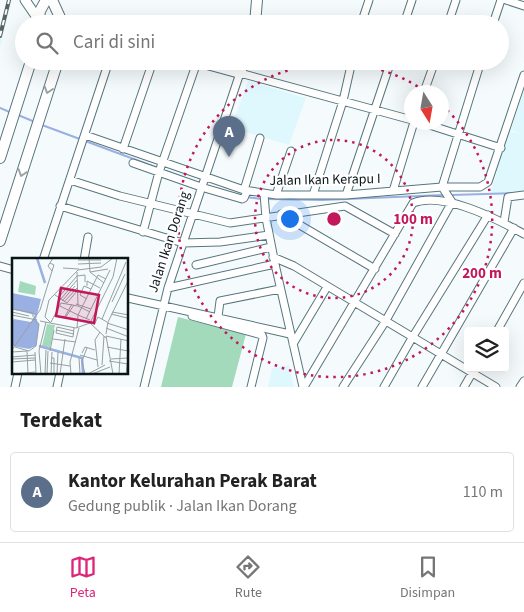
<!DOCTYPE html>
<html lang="id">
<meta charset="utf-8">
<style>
body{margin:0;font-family:"Source Sans 3",sans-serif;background:#f2f2f2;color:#222}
.controls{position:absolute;right:15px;bottom:15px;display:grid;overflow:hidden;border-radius:5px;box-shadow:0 5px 20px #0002}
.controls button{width:45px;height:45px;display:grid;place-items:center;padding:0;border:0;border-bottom:1px solid #e0e0e0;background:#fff;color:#222;font:25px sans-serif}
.compass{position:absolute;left:404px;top:85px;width:45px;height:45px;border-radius:50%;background:#fff;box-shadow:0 5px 20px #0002;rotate:169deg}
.you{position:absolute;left:289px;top:218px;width:18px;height:18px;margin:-12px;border:4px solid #fff;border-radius:50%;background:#1a73e8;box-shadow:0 0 0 8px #1a73e833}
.badge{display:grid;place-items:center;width:32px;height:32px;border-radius:50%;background:#db2777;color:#fff;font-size:16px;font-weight:700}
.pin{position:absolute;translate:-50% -41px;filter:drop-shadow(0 1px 2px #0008)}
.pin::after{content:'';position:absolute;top:26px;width:18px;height:15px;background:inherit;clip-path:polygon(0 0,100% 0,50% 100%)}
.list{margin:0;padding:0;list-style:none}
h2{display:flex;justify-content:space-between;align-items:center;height:65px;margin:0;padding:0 20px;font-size:21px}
h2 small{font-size:16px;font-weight:400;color:#767676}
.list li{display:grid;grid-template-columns:32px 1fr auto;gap:15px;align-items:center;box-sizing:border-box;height:80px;margin:0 10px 10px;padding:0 10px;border:1px solid #e0e0e0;border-radius:5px}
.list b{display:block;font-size:19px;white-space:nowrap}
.list p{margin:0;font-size:16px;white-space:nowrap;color:#767676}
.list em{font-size:16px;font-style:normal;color:#767676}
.icon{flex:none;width:28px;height:28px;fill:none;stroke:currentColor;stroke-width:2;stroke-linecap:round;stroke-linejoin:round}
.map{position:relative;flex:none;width:524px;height:387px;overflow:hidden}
.search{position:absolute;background:#fff;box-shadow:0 5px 20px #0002;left:15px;right:15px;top:15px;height:55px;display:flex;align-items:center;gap:12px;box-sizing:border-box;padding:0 18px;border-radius:28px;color:#767676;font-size:19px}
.sheet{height:155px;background:#fff}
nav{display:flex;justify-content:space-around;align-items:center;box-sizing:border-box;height:70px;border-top:1px solid #e0e0e0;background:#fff;font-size:14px;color:#767676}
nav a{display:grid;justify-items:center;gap:2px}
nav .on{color:#db2777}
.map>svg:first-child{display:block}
.built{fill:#def8fe}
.green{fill:#a3dabb}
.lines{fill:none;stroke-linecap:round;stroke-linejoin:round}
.stream{stroke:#9bb0e2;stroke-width:2}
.minor-casing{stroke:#57767d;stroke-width:9}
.major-casing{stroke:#57767d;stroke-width:11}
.highway-casing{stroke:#57767d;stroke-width:12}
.minor{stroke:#fff;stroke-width:7}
.major{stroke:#fff;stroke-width:9}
.highway{stroke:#fff;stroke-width:10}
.rail-casing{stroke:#566163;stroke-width:4}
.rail{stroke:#fff;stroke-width:2;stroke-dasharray:5.5;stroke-linecap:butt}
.oneway{stroke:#9ca1a2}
.ring{fill:none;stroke:#c2185b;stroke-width:2.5;stroke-dasharray:2.5 5}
.labels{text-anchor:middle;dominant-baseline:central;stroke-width:4.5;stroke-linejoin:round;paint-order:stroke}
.street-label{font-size:14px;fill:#081417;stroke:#fff}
.inset-river{fill:none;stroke:#9bb0e2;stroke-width:2.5}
.inset-road{fill:none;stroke:#969fa1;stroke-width:1}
.view{fill:#c2185b;fill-opacity:0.15;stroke:#c2185b;stroke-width:2.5}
.inset-edge{fill:none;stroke:#081417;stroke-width:2.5}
.centre{fill:#c2185b;stroke:#fff;stroke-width:2.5}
.ring-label{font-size:15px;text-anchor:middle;font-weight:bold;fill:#c2185b;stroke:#fff;stroke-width:4.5;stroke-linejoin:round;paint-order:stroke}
</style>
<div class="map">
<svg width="524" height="387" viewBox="0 0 524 387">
<rect width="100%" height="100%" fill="#f5fbfd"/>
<path class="built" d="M7 0H12L0 48V27Z
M248 81 306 98 289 145 231 128Z
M524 88V135L511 130Z
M509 131 524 135V192L490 193 497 172 495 171Z
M289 365 294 387H268L272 368Z"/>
<path class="green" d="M178 317 246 334 232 387H161Z"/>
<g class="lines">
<path class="stream" d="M0 108 12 113
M18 115 35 122
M42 125 185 178
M451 195 516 193
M246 197 261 199
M266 199 322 200 444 195"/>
<defs>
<path id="minor" d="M506 0 524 6
M361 24 369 0
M404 24 412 0
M448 24 456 0
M493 24 501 0
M424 92 435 61
M420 122 501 148
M85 135 244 190 276 195H346L442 187H480L488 182 524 75
M123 149 153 61
M133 163 201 187 242 199 244 198 247 191
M70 180 120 196 230 223 345 206 395 234
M244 190 260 138
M393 191 414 122
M264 194 266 218 275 264 303 387
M276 195 291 151
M313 195 343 101 352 61
M346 195 391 61
M60 206 183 243 220 242 269 235
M281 214 375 269
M504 222 508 197 524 195
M143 232 159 172 197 62
M273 257 294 266 496 387
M43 260 109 61
M84 260 88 237
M196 265 271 247
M0 266 14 270
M168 288 275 264
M128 298 290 334
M192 316 262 335 263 338 251 387
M218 317 220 301 280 289
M497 331 524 283
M293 344 327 287
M15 387 18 373
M57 387 60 373
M144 387 168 288 240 73 412 120
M304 387 413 203C444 191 497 219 524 234
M343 387 385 322 452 202 442 187 481 61
M384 387 412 338 488 215
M422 387 514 228
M464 387 475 368
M520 387 524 381"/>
<path id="major" d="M25 0 38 19"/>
<path id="highway" d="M52 0 63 24
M38 24 40 11 46 0
M255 24 257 0
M196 61 240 73 244 61
M0 158 31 61
M0 241 58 61"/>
</defs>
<use href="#minor" class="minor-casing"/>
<use href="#major" class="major-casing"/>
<use href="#highway" class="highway-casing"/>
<use href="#minor" class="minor"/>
<use href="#major" class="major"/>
<use href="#highway" class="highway"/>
<defs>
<path id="rail" d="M0 36 9 0"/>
</defs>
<use href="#rail" class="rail-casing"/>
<use href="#rail" class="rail"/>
</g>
<defs><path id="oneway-chevron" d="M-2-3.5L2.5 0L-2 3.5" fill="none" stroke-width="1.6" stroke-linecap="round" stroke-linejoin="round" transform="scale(1.25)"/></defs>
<g class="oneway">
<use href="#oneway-chevron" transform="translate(48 90) rotate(108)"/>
<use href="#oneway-chevron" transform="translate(22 173) rotate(108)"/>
</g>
<g class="ring">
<circle cx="334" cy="219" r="79"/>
<path d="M442 105A157 157 0 1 1 426 92"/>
</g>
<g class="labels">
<g class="street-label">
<text transform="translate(325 180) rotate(-1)">Jalan Ikan Kerapu I</text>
<text transform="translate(169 242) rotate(-72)">Jalan Ikan Dorang</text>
</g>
</g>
<g transform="translate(12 258)">
<rect width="116" height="116" fill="#f5fbfd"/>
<path d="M8 23 24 28 23 37 6 34ZM35 66 43 67 38 90 30 88Z" fill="#a3dabb"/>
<path d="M0 35 29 41 24 61 27 66 24 88 17 91 0 88V63L2 61 19 64 23 57 0 51Z" fill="#9bb0e2"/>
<path class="inset-river" d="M25 0 33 25M27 88 70 100 71 116"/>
<path class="inset-road" d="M77 0 78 14 96 11M66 2H89M38 5 42 7 40 13 36 8 41 0M66 6 89 5M51 10 67 11M65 14 66 47M78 14 92 25M65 18 73 17V24M75 28V23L88 30M43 37 55 45 65 33M46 40 65 18M75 41 68 37 72 28 79 31M48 42 65 22M50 43 63 28M52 44 65 30M100 44 113 16M64 46 79 51M48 48 66 57 86 17 94 21M0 51 21 55V59M0 54 17 58M100 54 117 57M99 56 115 60M0 57 25 62M52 60 60 46M53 60 62 47M74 61 98 12M90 61 114 4M28 63 64 70 78 65 101 19 105 0M39 64 49 45 66 48 78 54M39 65 33 59 37 42 66 12 89 9 101 0M78 65 94 80M95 65 117 72M82 67 86 59 95 64M65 70 66 57 78 62M94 70 117 79M44 72 62 76M62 73 45 69 44 75 61 79 62 70M94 76 96 64 117 21M41 81 64 84M3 89 17 93 24 88 27 66 23 63M95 89 116 93M0 92 28 52 40 13M38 93 42 72M0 94 15 93 16 116M23 94 24 115M70 95 73 89 83 92M68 97 85 102M0 99 23 97M39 100H42V116M67 100 68 116M0 101 23 100M99 101 116 100M97 103 116 106M0 104 23 102M38 105 58 108M90 107 92 78M86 109 83 82 88 74M0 116 24 114M29 116 27 93 34 64M33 116 34 92M35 116 36 93M39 116 40 94M45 116 46 94M48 116 53 81M59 116 58 104 67 70M73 116 70 103 75 90M76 116 93 107M80 116 98 109M101 116 94 78 117 83M107 116 109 81M114 116 117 92"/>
<path class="view" d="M49 30 87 37 82 65 44 58Z"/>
<rect width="116" height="116" class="inset-edge"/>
</g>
<circle cx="334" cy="219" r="8" class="centre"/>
<g class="ring-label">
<text x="413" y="224">100 m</text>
<text x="482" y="278">200 m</text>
</g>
</svg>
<div class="controls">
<button><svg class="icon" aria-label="layers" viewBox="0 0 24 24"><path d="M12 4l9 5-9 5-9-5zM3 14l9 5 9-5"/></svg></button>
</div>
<svg class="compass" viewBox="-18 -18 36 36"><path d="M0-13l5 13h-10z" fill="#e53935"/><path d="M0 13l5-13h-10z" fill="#767676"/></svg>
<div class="you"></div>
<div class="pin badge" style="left:229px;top:157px;background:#5c6f8a">A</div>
<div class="search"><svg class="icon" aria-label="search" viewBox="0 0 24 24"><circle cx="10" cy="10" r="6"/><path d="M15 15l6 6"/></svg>Cari di sini</div>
</div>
<section class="sheet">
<h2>Terdekat<small></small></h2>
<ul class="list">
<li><span class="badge" style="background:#5c6f8a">A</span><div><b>Kantor Kelurahan Perak Barat</b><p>Gedung publik · Jalan Ikan Dorang</p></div><em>110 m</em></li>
</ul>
</section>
<nav>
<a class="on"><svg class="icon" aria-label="map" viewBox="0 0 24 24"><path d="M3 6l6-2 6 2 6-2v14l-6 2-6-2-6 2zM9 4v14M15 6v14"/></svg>Peta</a>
<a><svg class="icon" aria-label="directions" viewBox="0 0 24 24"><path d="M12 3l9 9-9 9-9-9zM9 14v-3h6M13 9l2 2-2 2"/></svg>Rute</a>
<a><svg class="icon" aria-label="saved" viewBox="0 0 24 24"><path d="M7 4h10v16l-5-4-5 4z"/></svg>Disimpan</a>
</nav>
